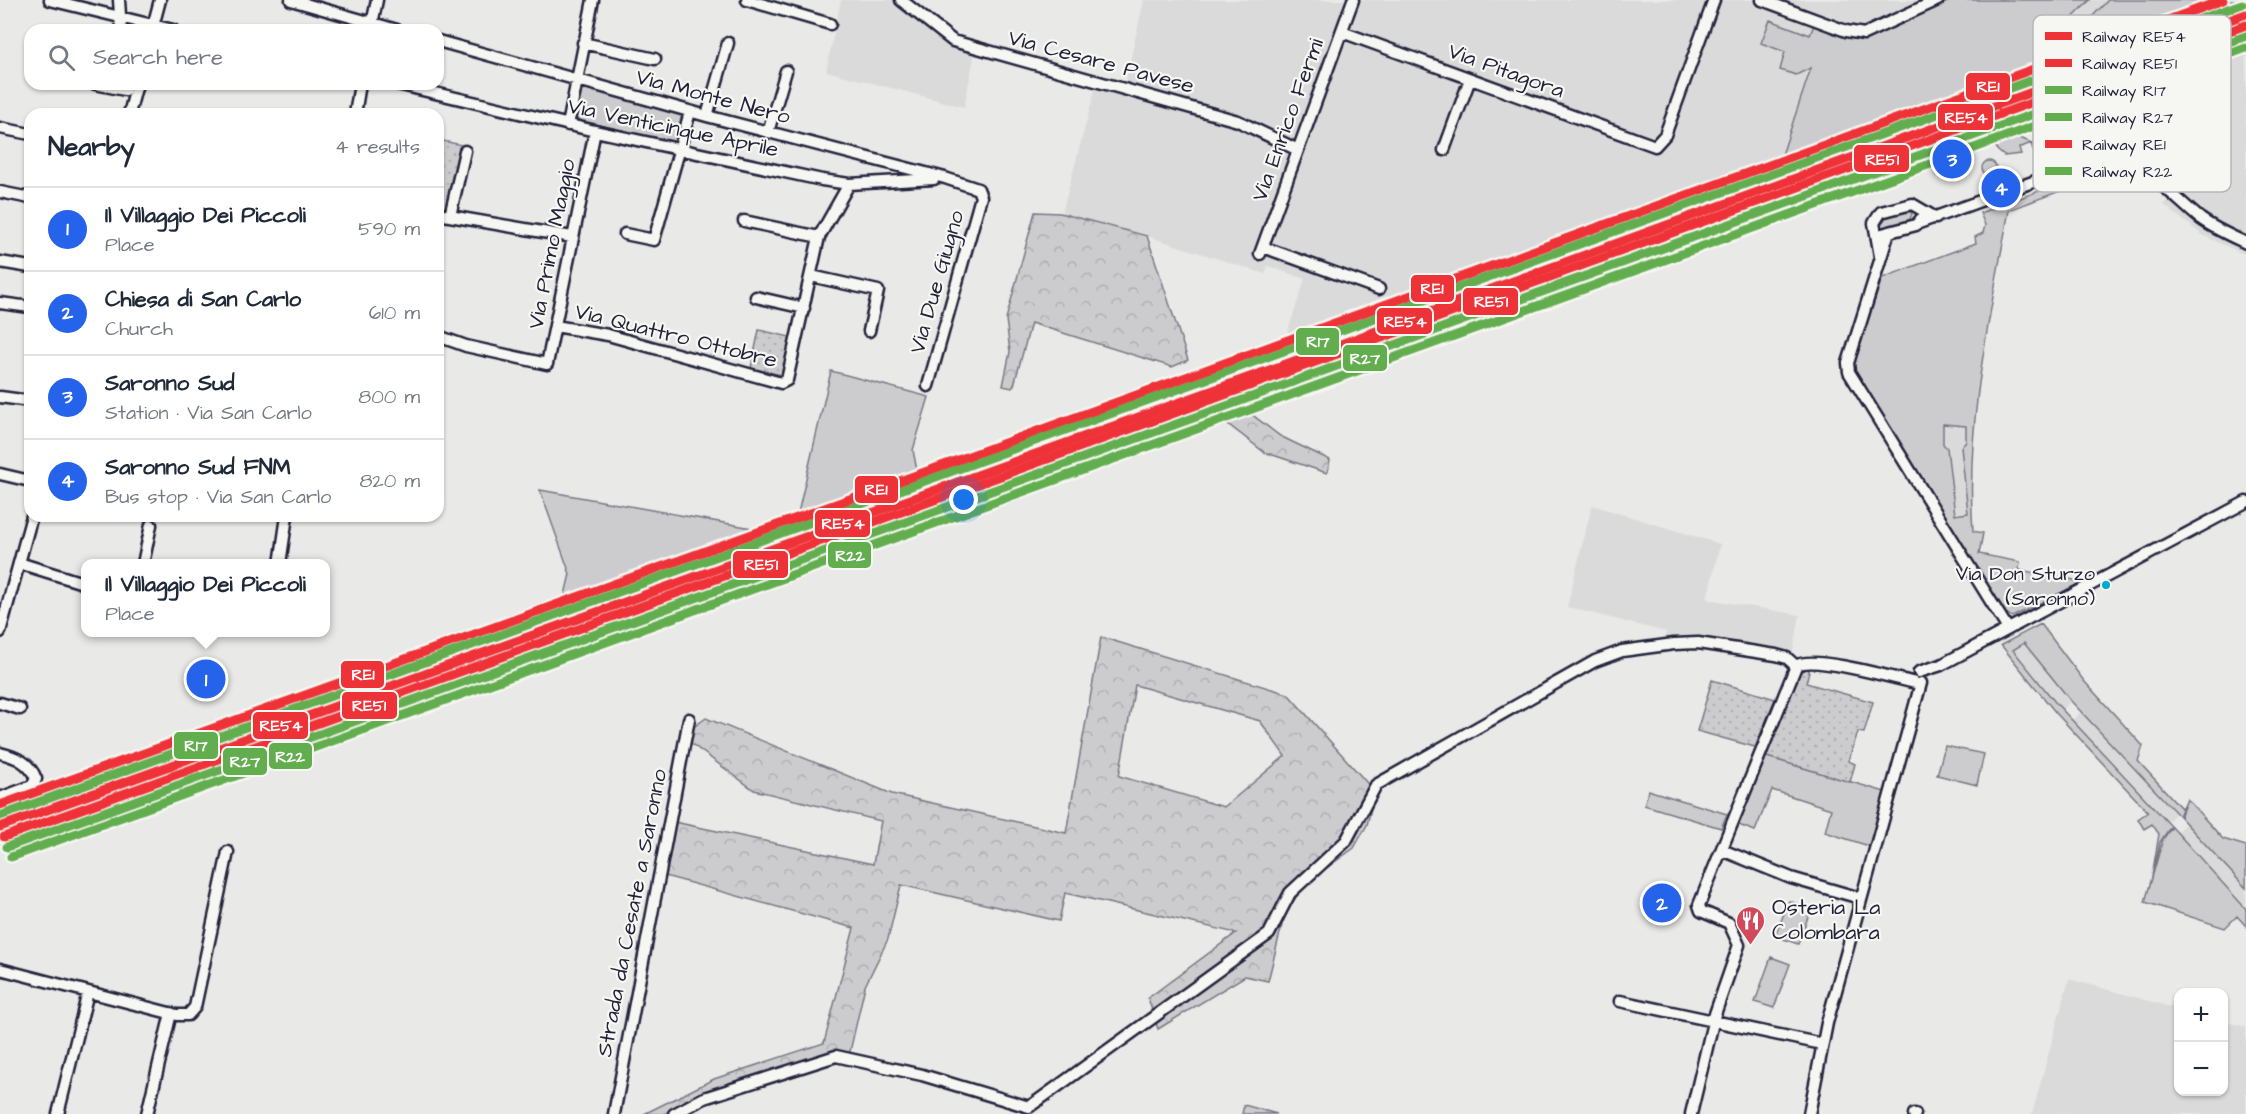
<!DOCTYPE html>
<meta charset="utf-8">
<style>
body{margin:0;font-family:"Architects Daughter",sans-serif;background:#f2f2f3;color:#1f2937}
.controls{position:absolute;right:18px;bottom:18px;display:grid;overflow:hidden;border-radius:12px;box-shadow:0 2px 4px #0004}
.controls button{width:54px;height:54px;display:grid;place-items:center;padding:0;border:0;border-bottom:2px solid #e0e1e3;background:#fff;color:#1f2937;font:30px sans-serif}
.you{position:absolute;left:964px;top:500px;width:21px;height:21px;margin:-15px;border:4px solid #fff;border-radius:50%;background:#1a73e8;box-shadow:0 0 0 9px #1a73e833}
.badge{display:grid;place-items:center;width:39px;height:39px;border-radius:50%;background:#2563eb;color:#fff;font-size:20px;font-weight:700}
.pin{position:absolute;translate:-50% -50%;border:3px solid #fff;box-shadow:0 2px 6px #0006}
.popup{position:absolute;left:81px;top:559px;width:249px;height:78px;box-sizing:border-box;display:grid;place-content:center;border-radius:12px;background:#fff;filter:drop-shadow(0 2px 4px #0005);font-size:20px;white-space:nowrap;color:#747a83}
.popup b{font-size:22px;color:#1f2937}
.popup::after{content:'';position:absolute;left:50%;top:100%;margin-left:-12px;border:12px solid transparent;border-top-color:#fff}
.list{margin:0;padding:0;list-style:none}
h2{display:flex;justify-content:space-between;align-items:center;height:78px;margin:0;padding:0 24px;font-size:26px}
h2 small{font-size:20px;font-weight:400;color:#747a83}
.list li{display:grid;grid-template-columns:39px 1fr auto;gap:18px;align-items:center;box-sizing:border-box;height:84px;padding:0 24px;border-top:2px solid #e0e1e3}
.list b{display:block;font-size:22px;white-space:nowrap}
.list p{margin:0;font-size:20px;white-space:nowrap;color:#747a83}
.list em{font-size:20px;font-style:normal;color:#747a83}
.icon{flex:none;width:33px;height:33px;fill:none;stroke:currentColor;stroke-width:2;stroke-linecap:round;stroke-linejoin:round}
.map{position:relative;flex:none;width:2246px;height:1114px;overflow:hidden}
.search{position:absolute;background:#fff;box-shadow:0 2px 4px #0004;left:24px;top:24px;width:420px;height:66px;display:flex;align-items:center;gap:15px;box-sizing:border-box;padding:0 21px;border-radius:18px;color:#747a83;font-size:22px}
.panel{position:absolute;background:#fff;box-shadow:0 2px 4px #0004;left:24px;top:108px;width:420px;height:414px;border-radius:18px}
.map>svg:first-child{display:block}
.built{fill:#dadada}
.green{fill:#ccccce;stroke:#777784;stroke-width:1.5;fill-rule:evenodd}
.forest{fill:url(#forest-crowns);stroke:#777784;stroke-width:1.5;fill-rule:evenodd}
.park{fill:url(#park-dots);stroke:#777784;stroke-width:1.5}
.lines{fill:none;stroke-linecap:round;stroke-linejoin:round}
.street-casing{stroke:#22223b;stroke-width:15}
.street{stroke:#f6f6f2;stroke-width:10}
.rail-1-casing{stroke:#f6f6f2;stroke-width:14}
.rail-2-casing{stroke:#f6f6f2;stroke-width:14}
.rail-3-casing{stroke:#f6f6f2;stroke-width:14}
.rail-4-casing{stroke:#f6f6f2;stroke-width:14}
.rail-5-casing{stroke:#f6f6f2;stroke-width:14}
.rail-6-casing{stroke:#f6f6f2;stroke-width:14}
.rail-1{stroke:#ee3338;stroke-width:9}
.rail-2{stroke:#ee3338;stroke-width:9}
.rail-3{stroke:#62ae4f;stroke-width:9}
.rail-4{stroke:#62ae4f;stroke-width:9}
.rail-5{stroke:#ee3338;stroke-width:9}
.rail-6{stroke:#62ae4f;stroke-width:9}
.bus-dot{fill:#00a9ce;stroke:#f6f6f2;stroke-width:2}
.labels{text-anchor:middle;dominant-baseline:central;stroke-width:4.5;stroke-linejoin:round;paint-order:stroke}
.bus-label{font-size:20px;fill:#22223b;stroke:#f6f6f2;text-anchor:end}
.street-label{font-size:22px;fill:#22223b;stroke:#f6f6f2}
.poi-label{font-size:22px;fill:#22223b;stroke:#f6f6f2;text-anchor:start}
.key{fill:#f6f6f2;stroke:#b6b6bb;stroke-width:1.5}
.key-label{font-size:16px;fill:#22223b}
.line-badge{stroke:#f6f6f2;stroke-width:2}
.badge-label{font-size:16px;text-anchor:middle;font-weight:bold;fill:#fff}
</style>
<div class="map">
<svg width="2246" height="1114" viewBox="0 0 2246 1114">
<defs>
<pattern id="forest-crowns" width="20" height="18" patternUnits="userSpaceOnUse" patternTransform="scale(1.5)"><rect width="20" height="18" fill="#ccccce"/><path d="M2 6a3 3 0 1 1 6 0M12 15a3 3 0 1 1 6 0" fill="none" stroke="#afafb2"/></pattern>
<pattern id="park-dots" width="8" height="8" patternUnits="userSpaceOnUse" patternTransform="scale(1.5)"><rect width="8" height="8" fill="#ccccce"/><path d="M2 2h.1M6 6h.1" fill="none" stroke="#afafb2" stroke-width="1.8" stroke-linecap="round"/></pattern>
</defs>
<rect width="100%" height="100%" fill="#e9e9e7"/>
<filter id="ink" filterUnits="userSpaceOnUse"><feTurbulence type="fractalNoise" baseFrequency=".0167" numOctaves="2"/><feDisplacementMap in="SourceGraphic" scale="12" xChannelSelector="R" yChannelSelector="G"/><feConvolveMatrix kernelMatrix="1 2 1 2 8 2 1 2 1" color-interpolation-filters="sRGB"/></filter>
<g filter="url(#ink)">
<path class="built" d="M841 0H892L952 46 975 53 964 107 826 71Z
M1144 0H1952L1865 39 1847 37 1814 25 1810 35 1785 52 1812 68 1777 169 2163 27 2238 0H2246V255L2202 235 2164 205 2180 183 2193 143 2155 125 2189 57 1992 135 1996 147 1975 155 1977 162 1935 178 1927 158 1605 274 1207 408 0 848V810L236 730 1282 349 1305 279 1268 266 1265 274 1147 236 1062 213 1096 86 1123 92Z
M2090 0H2108L2075 35 2065 27Z
M1943 424 1966 426V442L1961 447 1968 513 1955 516 1947 448 1943 444Z
M1592 505 1720 544 1707 599 1800 615 1793 652 1699 637 1696 648 1664 647 1666 632 1567 607Z
M2024 643 2071 701 2062 710 2012 650Z
M2081 712 2176 813 2167 822 2072 720Z
M2186 823 2246 888V909L2176 832Z
M2069 979 2178 1009V1092H2224V1021L2246 1027V1114H2032Z"/>
<path class="green" d="M1952 0H2090L2065 26 2075 35 2108 0H2238L1974 97 1970 89 1935 105 1937 110 1777 170 1811 68 1796 75 1780 70 1785 52 1761 43 1770 20 1810 35 1814 25 1847 37 1865 39Z
M2190 57 2156 125 2193 143 2196 150 2176 188 2141 160 2042 117Z
M583 85 685 112 676 143 575 119Z
M2004 131 2050 151 2033 150 2031 143 2019 148 2021 154 2004 156 1997 150 1992 136Z
M1982 168a7 7 0 1 1 14 0a7 7 0 1 1-14 0Z
M2058 184H2079L2009 210C1990 316 1965 423 1973 531L1983 533 1979 554 2020 562 2019 570 2074 580 2078 584 2012 617 2005 612 1854 371 1853 365 1882 278 1976 243 1975 237 1983 233 1985 225 1980 213ZM1943 424 1966 426V442L1961 447 1968 513 1955 515 1947 448 1943 444Z
M1908 209 1912 214 1909 221 1880 229V217Z
M831 371 929 397 913 450 919 481 800 525 798 513Z
M540 490 752 528 758 540 566 611 564 599 570 574Z
M2041 624 2084 681 2143 746 2138 761 2181 808 2184 804 2179 816 2071 701 2024 643 2013 650 2055 702 2171 826 2160 842 2151 882 2159 834 2152 824 2144 829 2138 819 2148 812 2056 713 2001 645Z
M1945 746 1984 754 1977 785 1937 775Z
M1764 756 1885 792 1869 846 1825 832 1831 809 1772 790 1755 831 1736 824Z
M1649 790 1654 792 1727 814 1721 828 1644 805Z
M2187 799 2223 839 2246 846V888L2180 817Z
M2172 827 2246 909V926L2237 916 2225 928 2145 902 2163 839Z
M1789 901 1811 909 1798 944 1775 936Z
M1771 957 1790 964 1774 1008 1755 1002Z"/>
<path class="forest" d="M1035 212 1060 213 1147 236 1188 360 1172 367 1031 323 1014 385 1012 388 1003 386 1010 352 1006 319Z
M1226 402 1229 408 1251 414 1280 436 1330 460 1327 473 1264 452 1207 408Z
M1101 637 1288 694 1375 792 1367 825 1354 848 1306 883 1285 913 1268 981 1245 976 1158 1029 1148 998 1236 933 1065 893 1059 921 901 885 888 939 865 986 849 1056 707 1104 688 1114H644L714 1079 824 1043 854 928 665 876 674 822 873 864 881 821 754 790 681 736 706 718 892 794 1066 833ZM1135 685 1260 721 1285 756 1224 807 1119 776Z
M1244 1105 1277 1114H1242Z"/>
<path class="park" d="M438 140 462 145 446 213 438 211Z
M759 330 790 337 782 375 751 368Z
M1810 667 1806 683 1873 702 1864 733 1858 732 1848 761 1855 764 1850 782 1764 756 1798 673Z
M1712 680 1775 699 1755 747 1697 731Z"/>
<g class="lines">
<defs>
<path id="street" d="M50 0 173 30
M119 0 121 30
M291 0 397 30
M747 0 830 24
M901 0 953 41 1238 121 1298 150
M1762 0 1846 31 1864 34 1938 0
M371 29 377 0
M152 30 160 0
M1342 32 1655 146 1665 135 1714 0
M438 41 707 116 945 178 978 189 981 197 928 386
M583 43 655 59
M95 84 125 90
M397 84 595 131 822 180 849 184 934 179
M129 114 137 84
M355 114 360 84
M707 116 728 43
M568 125 593 0
M0 128 30 134
M768 132 786 71
M1444 150 1470 79
M0 192 30 198
M438 214 572 237
M450 216 465 151
M744 221 819 237
M1919 223 2055 174 2077 178C2085 169 2076 155 2084 148 2106 125 2185 208 2201 219 2215 229 2231 236 2246 243
M625 234 654 240 690 112
M1882 234 1916 225 1921 219
M1888 235 1848 363 1849 372 2008 629
M1263 247 1379 289
M1260 254 1353 0
M1880 256 1874 223 1881 212 1912 204 1936 218
M0 262 30 267
M811 276 878 291 869 331
M756 297 804 308
M0 303 30 307
M555 326 608 335 781 383 787 380 819 237 849 184
M438 336 466 346 547 364 595 131
M0 397 30 401
M0 474 30 481
M19 563 86 584
M143 564 151 525
M280 564 287 516
M0 632 32 516
M1796 666C1810 654 1895 678 1915 683
M1919 672 1941 665 2246 502
M0 703 20 709
M0 753C17 757 30 763 36 779L32 786 0 798
M1722 850 1791 878 1860 898
M0 969 177 1015H188L195 1007 228 852
M1620 1001 1822 1044
M1029 1107 1269 934 1290 893 1346 841 1376 785 1595 661 1622 651 1674 644 1698 643 1776 655 1787 658 1796 666
M58 1114 88 992
M147 1114 171 1013
M614 1114 689 719
M674 1114 704 1098 836 1056 922 1075 1029 1107
M1691 1114 1715 1014 1739 945 1729 923 1701 911 1699 905 1796 666
M1809 1114 1827 1023 1921 683
M1914 1114H1915"/>
</defs>
<use href="#street" class="street-casing"/>
<use href="#street" class="street"/>
<defs>
<path id="rail-1" d="M0 827C749 556 1499 290 2246 14"/>
<path id="rail-2" d="M4 837C751 567 1500 301 2246 25"/>
<path id="rail-3" d="M0 816C748 546 1497 280 2242 4"/>
<path id="rail-4" d="M7 847C754 577 1502 312 2246 36"/>
<path id="rail-5" d="M0 805C741 537 1484 273 2223 0"/>
<path id="rail-6" d="M11 857C756 587 1503 323 2246 48"/>
</defs>
<use href="#rail-1" class="rail-1-casing"/>
<use href="#rail-2" class="rail-2-casing"/>
<use href="#rail-3" class="rail-3-casing"/>
<use href="#rail-4" class="rail-4-casing"/>
<use href="#rail-5" class="rail-5-casing"/>
<use href="#rail-6" class="rail-6-casing"/>
<use href="#rail-1" class="rail-1"/>
<use href="#rail-2" class="rail-2"/>
<use href="#rail-3" class="rail-3"/>
<use href="#rail-4" class="rail-4"/>
<use href="#rail-5" class="rail-5"/>
<use href="#rail-6" class="rail-6"/>
</g>
</g>
<defs>
<symbol id="restaurant-pin" viewBox="-11 -11 22 30"><path d="M0 17L-7.5 6A9.5 9.5 0 1 1 7.5 6Z" fill="#d1495b" stroke="#f6f6f2"/><path d="M-5-6h1v4h1v-4h1v4h1v-4h1v5L-1.5 .5V6h-2V.5L-5-1ZM5-6V6H3V1.5H1.5Q1.5-4 5-6Z" fill="#fff"/></symbol>
</defs>
<g fill-rule="evenodd">
<use href="#restaurant-pin" x="1734" y="904" width="33" height="45"/>
</g>
<circle class="bus-dot" cx="2106" cy="585" r="5"/>
<g class="labels">
<g class="bus-label">
<text x="2095" y="574">Via Don Sturzo<tspan x="2095" dy="25">(Saronno)</tspan></text>
</g>
<g class="street-label">
<text transform="translate(1101 62) rotate(15)">Via Cesare Pavese</text>
<text transform="translate(1506 71) rotate(20)">Via Pitagora</text>
<text transform="translate(713 97) rotate(15)">Via Monte Nero</text>
<text transform="translate(1288 120) rotate(-70)">Via Enrico Fermi</text>
<text transform="translate(673 128) rotate(12)">Via Venticinque Aprile</text>
<text transform="translate(552 244) rotate(-79)">Via Primo Maggio</text>
<text transform="translate(937 282) rotate(-74)">Via Due Giugno</text>
<text transform="translate(676 336) rotate(14)">Via Quattro Ottobre</text>
<text transform="translate(632 913) rotate(-79)">Strada da Cesate a Saronno</text>
</g>
<g class="poi-label">
<text x="1772" y="907">Osteria La<tspan x="1772" dy="25">Colombara</tspan></text>
</g>
</g>
<rect x="2033" y="15" width="198" height="177" rx="9" class="key"/>
<rect x="2045" y="32" width="27" height="8" fill="#ee3338"/>
<rect x="2045" y="59" width="27" height="8" fill="#ee3338"/>
<rect x="2045" y="86" width="27" height="8" fill="#62ae4f"/>
<rect x="2045" y="113" width="27" height="8" fill="#62ae4f"/>
<rect x="2045" y="140" width="27" height="8" fill="#ee3338"/>
<rect x="2045" y="167" width="27" height="8" fill="#62ae4f"/>
<g class="key-label">
<text x="2082" y="42">Railway RE54</text>
<text x="2082" y="69">Railway RE51</text>
<text x="2082" y="96">Railway R17</text>
<text x="2082" y="123">Railway R27</text>
<text x="2082" y="150">Railway RE1</text>
<text x="2082" y="177">Railway R22</text>
</g>
<g class="line-badge">
<rect x="1965" y="72" width="46" height="29" rx="6" fill="#ee3338"/>
<rect x="1937" y="103" width="57" height="28" rx="6" fill="#ee3338"/>
<rect x="1853" y="144" width="57" height="29" rx="6" fill="#ee3338"/>
<rect x="1410" y="274" width="45" height="29" rx="6" fill="#ee3338"/>
<rect x="1462" y="287" width="57" height="29" rx="6" fill="#ee3338"/>
<rect x="1376" y="307" width="57" height="28" rx="6" fill="#ee3338"/>
<rect x="1295" y="327" width="45" height="29" rx="6" fill="#62ae4f"/>
<rect x="1342" y="344" width="46" height="28" rx="6" fill="#62ae4f"/>
<rect x="854" y="475" width="45" height="29" rx="6" fill="#ee3338"/>
<rect x="814" y="509" width="57" height="29" rx="6" fill="#ee3338"/>
<rect x="827" y="541" width="45" height="28" rx="6" fill="#62ae4f"/>
<rect x="732" y="550" width="57" height="29" rx="6" fill="#ee3338"/>
<rect x="340" y="660" width="45" height="29" rx="6" fill="#ee3338"/>
<rect x="341" y="691" width="57" height="29" rx="6" fill="#ee3338"/>
<rect x="252" y="711" width="57" height="29" rx="6" fill="#ee3338"/>
<rect x="173" y="731" width="46" height="29" rx="6" fill="#62ae4f"/>
<rect x="268" y="742" width="45" height="28" rx="6" fill="#62ae4f"/>
<rect x="222" y="747" width="46" height="29" rx="6" fill="#62ae4f"/>
</g>
<g class="badge-label">
<text x="1988" y="92">RE1</text>
<text x="1966" y="123">RE54</text>
<text x="1882" y="165">RE51</text>
<text x="1432" y="294">RE1</text>
<text x="1491" y="307">RE51</text>
<text x="1405" y="327">RE54</text>
<text x="1318" y="347">R17</text>
<text x="1365" y="364">R27</text>
<text x="876" y="495">RE1</text>
<text x="843" y="529">RE54</text>
<text x="850" y="561">R22</text>
<text x="761" y="570">RE51</text>
<text x="363" y="680">RE1</text>
<text x="369" y="711">RE51</text>
<text x="281" y="731">RE54</text>
<text x="196" y="751">R17</text>
<text x="290" y="762">R22</text>
<text x="245" y="767">R27</text>
</g>
</svg>
<div class="controls">
<button>+</button>
<button>−</button>
</div>
<div class="you"></div>
<div class="pin badge" style="left:206px;top:679px">1</div>
<div class="popup"><b>Il Villaggio Dei Piccoli</b>Place</div>
<div class="pin badge" style="left:1662px;top:903px">2</div>
<div class="pin badge" style="left:1952px;top:159px">3</div>
<div class="pin badge" style="left:2001px;top:188px">4</div>
<div class="search"><svg class="icon" aria-label="search" viewBox="0 0 24 24"><circle cx="10" cy="10" r="6"/><path d="M15 15l6 6"/></svg>Search here</div>
<section class="panel">
<h2>Nearby<small>4 results</small></h2>
<ul class="list">
<li><span class="badge">1</span><div><b>Il Villaggio Dei Piccoli</b><p>Place</p></div><em>590 m</em></li>
<li><span class="badge">2</span><div><b>Chiesa di San Carlo</b><p>Church</p></div><em>610 m</em></li>
<li><span class="badge">3</span><div><b>Saronno Sud</b><p>Station · Via San Carlo</p></div><em>800 m</em></li>
<li><span class="badge">4</span><div><b>Saronno Sud FNM</b><p>Bus stop · Via San Carlo</p></div><em>820 m</em></li>
</ul>
</section>
</div>
